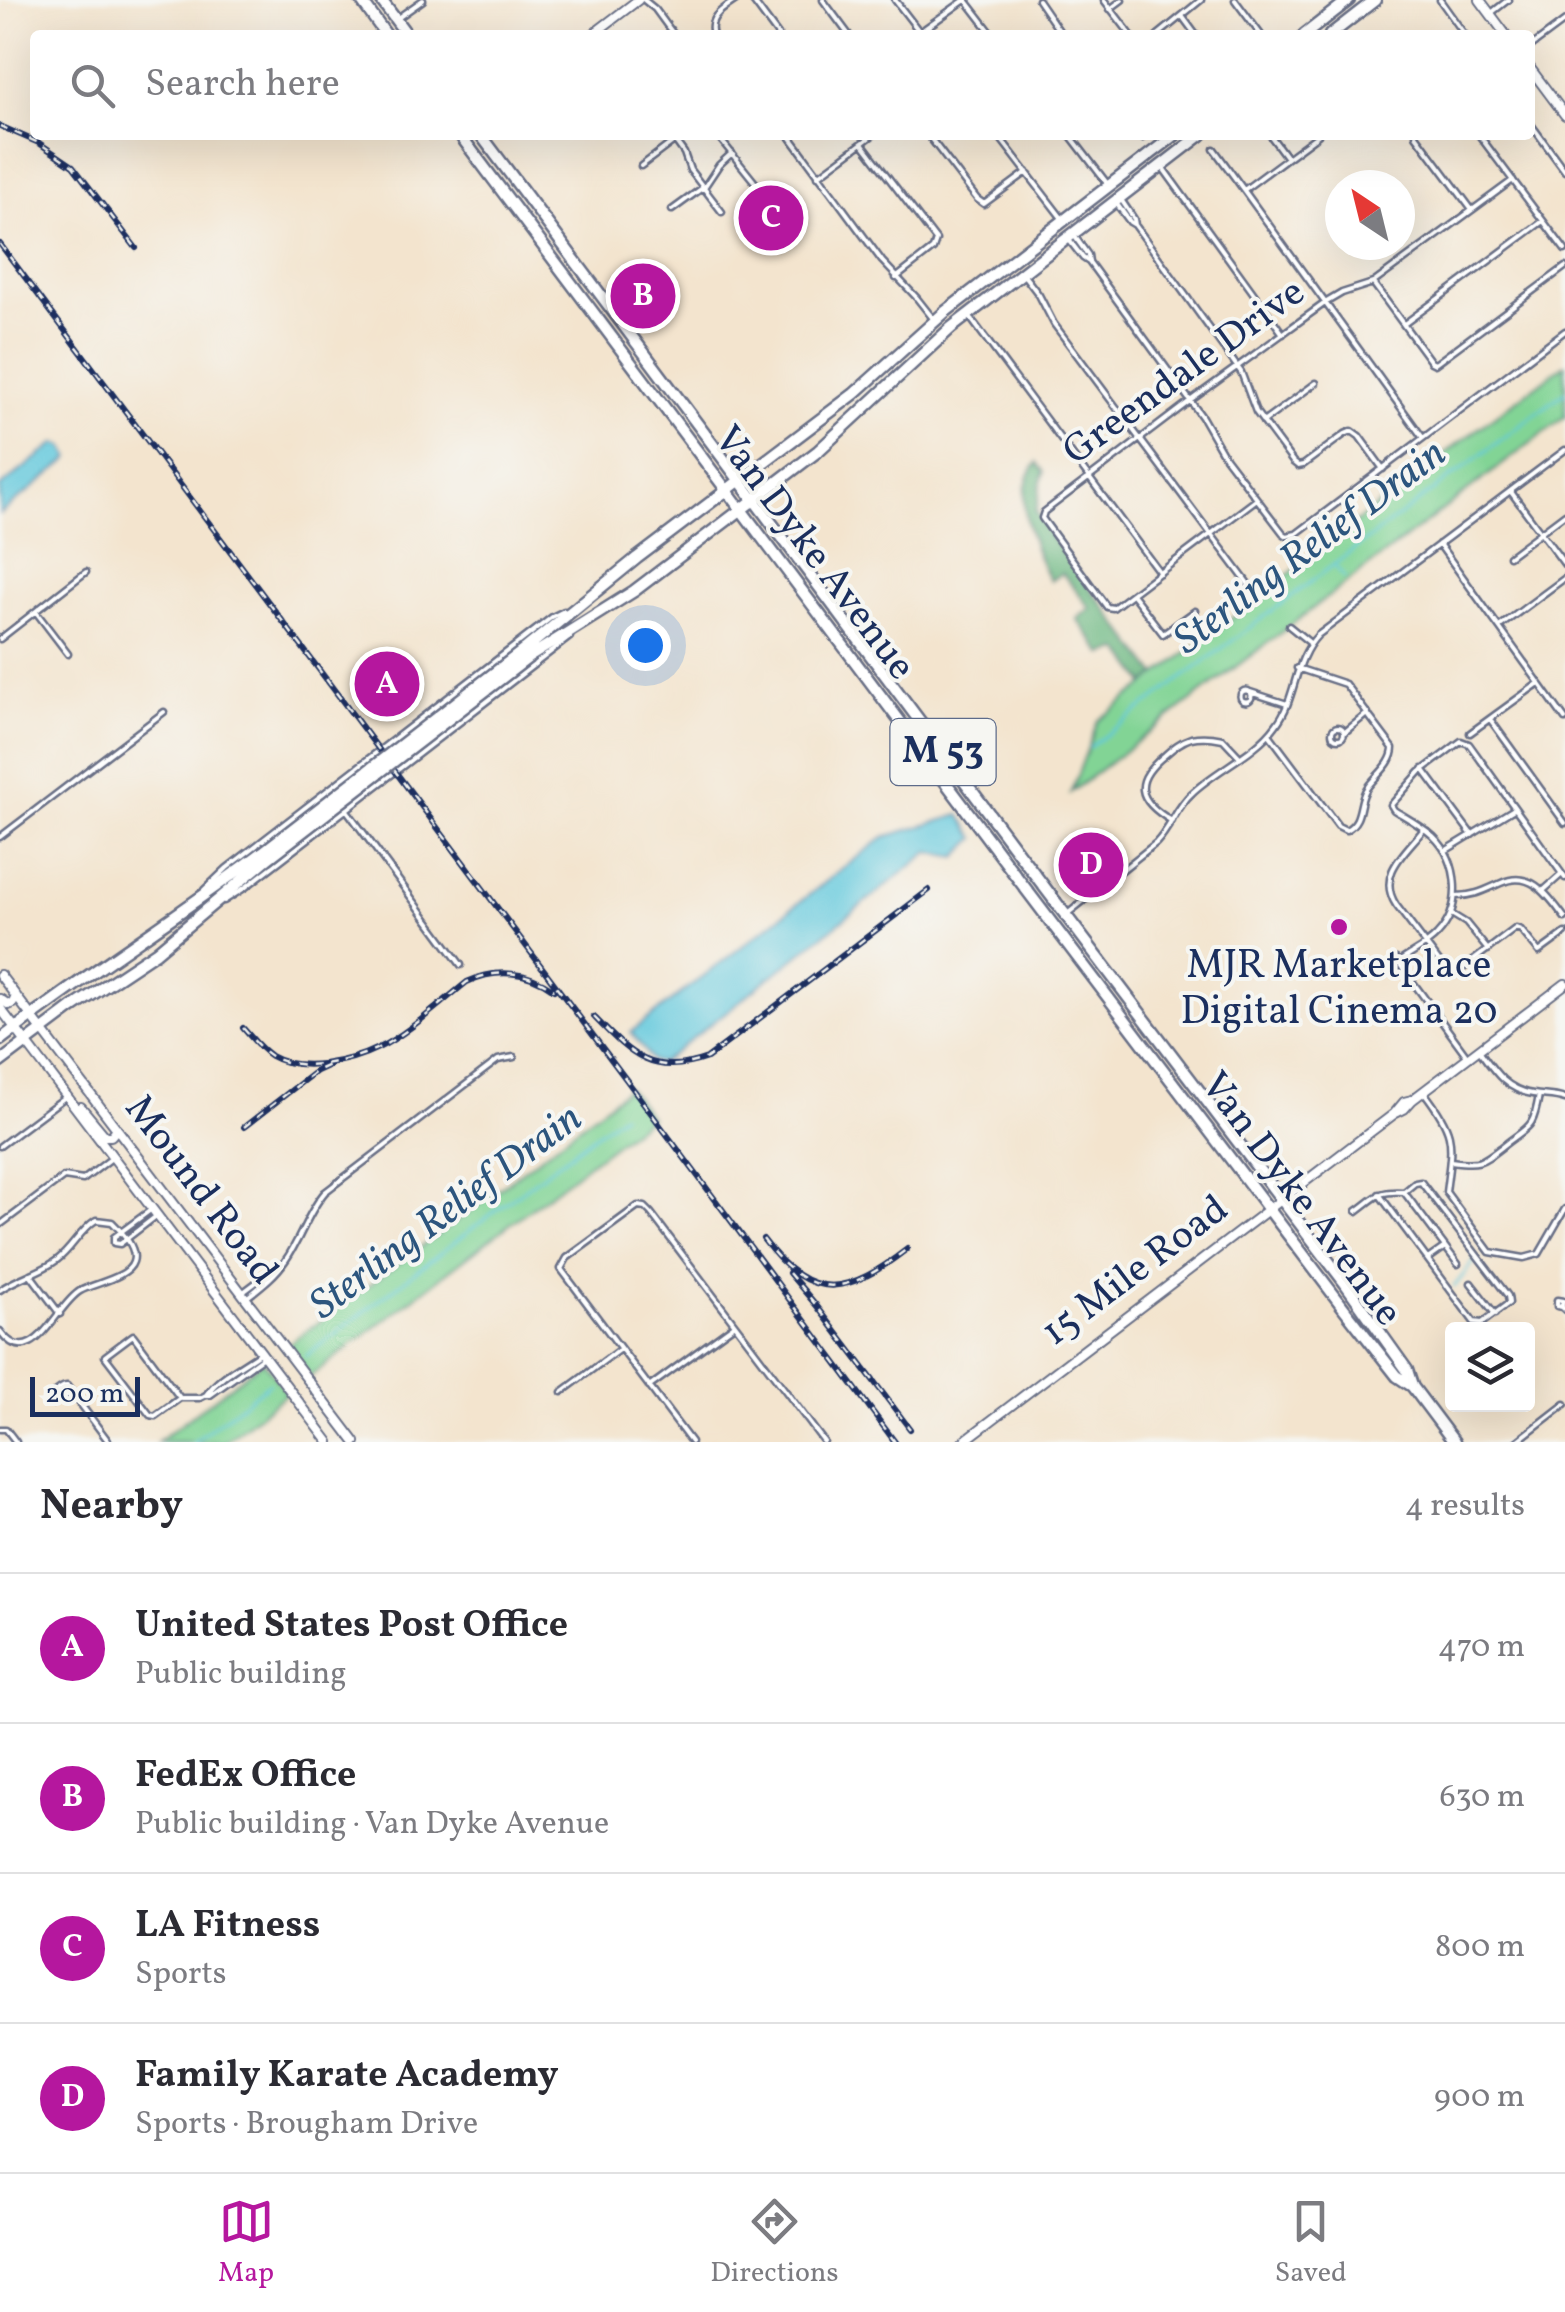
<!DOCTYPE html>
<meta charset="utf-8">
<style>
body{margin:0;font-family:Vollkorn,serif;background:#f2f2f3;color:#2b2b33}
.controls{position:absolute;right:30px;bottom:30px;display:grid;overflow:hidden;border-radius:10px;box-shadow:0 10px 40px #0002}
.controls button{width:90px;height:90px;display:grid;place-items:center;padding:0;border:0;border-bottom:2px solid #e1e1e2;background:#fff;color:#2b2b33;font:50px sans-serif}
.compass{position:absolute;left:1325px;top:170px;width:90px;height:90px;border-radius:50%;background:#fff;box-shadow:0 10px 40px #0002;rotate:325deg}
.scale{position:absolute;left:30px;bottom:25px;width:110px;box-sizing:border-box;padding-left:10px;border:5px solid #1b2f5e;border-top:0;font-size:28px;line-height:35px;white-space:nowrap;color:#1b2f5e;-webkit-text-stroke:8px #f6f6f2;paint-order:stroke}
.you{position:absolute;left:645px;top:645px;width:35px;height:35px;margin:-25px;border:8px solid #fff;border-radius:50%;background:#1a73e8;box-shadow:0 0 0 15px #1a73e833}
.badge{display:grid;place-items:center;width:65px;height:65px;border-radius:50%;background:#b5179e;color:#fff;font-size:32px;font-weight:700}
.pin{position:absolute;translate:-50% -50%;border:5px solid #fff;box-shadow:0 2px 10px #0006}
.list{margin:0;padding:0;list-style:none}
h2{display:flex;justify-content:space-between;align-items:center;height:130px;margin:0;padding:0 40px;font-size:42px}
h2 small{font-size:32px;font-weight:400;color:#7c7c81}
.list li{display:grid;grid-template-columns:65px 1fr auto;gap:30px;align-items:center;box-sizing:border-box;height:150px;padding:0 40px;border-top:2px solid #e1e1e2}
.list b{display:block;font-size:38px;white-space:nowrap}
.list p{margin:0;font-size:32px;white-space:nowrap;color:#7c7c81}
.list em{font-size:32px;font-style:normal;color:#7c7c81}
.icon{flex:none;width:55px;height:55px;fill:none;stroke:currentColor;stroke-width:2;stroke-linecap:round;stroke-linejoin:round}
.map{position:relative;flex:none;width:1565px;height:1442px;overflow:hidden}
.search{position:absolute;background:#fff;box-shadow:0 10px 40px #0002;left:30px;right:30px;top:30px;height:110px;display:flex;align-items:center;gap:25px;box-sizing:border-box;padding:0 35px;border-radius:10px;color:#7c7c81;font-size:38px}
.sheet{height:730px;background:#fff}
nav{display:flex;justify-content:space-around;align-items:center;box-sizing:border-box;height:140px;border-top:2px solid #e1e1e2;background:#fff;font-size:28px;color:#7c7c81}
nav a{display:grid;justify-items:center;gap:5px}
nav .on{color:#b5179e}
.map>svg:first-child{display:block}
.green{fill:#82d495;stroke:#4e827a;stroke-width:2.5}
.forest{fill:#69b67e;stroke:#42726e;stroke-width:2.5}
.water{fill:#60c8dc;stroke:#3e7c9d;stroke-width:2.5}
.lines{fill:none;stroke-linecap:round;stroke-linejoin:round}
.stream{stroke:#60c8dc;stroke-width:2.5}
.street-casing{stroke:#676e85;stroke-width:9}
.secondary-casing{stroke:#676e85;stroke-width:12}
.primary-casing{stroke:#676e85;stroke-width:15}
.street{stroke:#fff;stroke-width:4}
.secondary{stroke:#fff;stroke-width:8}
.primary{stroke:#fff;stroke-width:10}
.rail-casing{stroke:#1b2f5e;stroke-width:6}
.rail{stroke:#f6f6f2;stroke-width:2.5;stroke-dasharray:8;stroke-linecap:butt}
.primary-bridge-casing{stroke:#676e85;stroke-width:15;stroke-linecap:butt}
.primary-bridge{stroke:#fff;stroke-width:10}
.poi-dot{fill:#b5179e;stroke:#f6f6f2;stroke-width:4}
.labels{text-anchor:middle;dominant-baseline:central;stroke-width:8;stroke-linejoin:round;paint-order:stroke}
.shield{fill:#f6f6f2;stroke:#5d6b8a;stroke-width:2.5}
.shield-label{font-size:38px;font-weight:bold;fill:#1b2f5e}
.street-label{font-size:40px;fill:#1b2f5e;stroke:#f6f6f2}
.poi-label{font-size:40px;fill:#1b2f5e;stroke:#f6f6f2}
.water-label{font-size:42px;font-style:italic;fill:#2c557e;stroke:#f6f6f2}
</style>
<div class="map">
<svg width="1565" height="1442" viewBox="0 0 1565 1442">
<rect width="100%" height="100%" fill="#f6f6f2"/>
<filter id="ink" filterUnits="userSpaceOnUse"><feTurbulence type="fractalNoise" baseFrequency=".01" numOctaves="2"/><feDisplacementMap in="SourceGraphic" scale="20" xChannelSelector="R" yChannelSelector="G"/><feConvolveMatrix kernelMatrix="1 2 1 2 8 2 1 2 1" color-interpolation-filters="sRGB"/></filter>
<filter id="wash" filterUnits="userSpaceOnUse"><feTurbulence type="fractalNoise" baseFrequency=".0048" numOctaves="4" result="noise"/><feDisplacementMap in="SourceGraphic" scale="40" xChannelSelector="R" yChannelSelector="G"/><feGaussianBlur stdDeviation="2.25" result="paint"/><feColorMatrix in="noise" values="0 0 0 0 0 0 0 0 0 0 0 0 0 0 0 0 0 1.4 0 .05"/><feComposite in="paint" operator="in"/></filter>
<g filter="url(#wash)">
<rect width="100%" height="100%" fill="#f3e4ce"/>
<path class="green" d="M1565 364V417L1071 792 1098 721 1460 442Z
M628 1088 650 1117 310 1377 287 1345 477 1206Z
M263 1361 287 1393 224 1442H157Z"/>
<path class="forest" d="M1037 463 1044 472C1038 486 1040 498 1036 511L1052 538 1157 675 1146 684 1121 650 1103 654 1077 619 1090 608 1062 573 1050 581C1034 550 1009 495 1037 463Z"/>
<path class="water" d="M56 443 64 446 70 457 68 460 0 514V487Z
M960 815 976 838 957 857 929 852 661 1063 652 1061 631 1032 884 837Z"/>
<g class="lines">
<path class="stream" d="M1335 566 1345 578
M1090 747 1565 392
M1454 1287 1476 1259
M306 1356 622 1114
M193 1442 270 1383"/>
</g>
</g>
<g filter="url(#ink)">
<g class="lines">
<defs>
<path id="street" d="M644 0 655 9 674 35
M752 0 778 35
M823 0 849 35
M895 0 922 35
M966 0 993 35
M1038 0 1062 35
M1104 0 1131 35
M1235 0 1261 35
M1440 0 1465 35
M1110 9 1122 0
M1490 14 1508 0
M1182 16 1196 35
M399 17 423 0
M920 32 965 0
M713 35C707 17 723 9 736 0
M1158 35 1201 0
M1530 47 1565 21
M1530 123 1565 171
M671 135 684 153 690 170 722 212
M717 135 757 185
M789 135 882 261 916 297 935 321
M928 135 977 199 984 204 1027 172
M998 135 1061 217
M1070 135 1106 182
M1139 135 1142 138
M1270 135 1287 158
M1416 135 1472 210
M1479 135 1565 250
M862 143 936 240 933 249 896 278
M1214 149 1423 438
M641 166 682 135
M1163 168 1283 334
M818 176 873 135
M1244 190 1318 135
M1122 201 1134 219 1135 225 1241 372 1256 412 1293 462 1298 466 1303 465 1345 434 1352 431 1359 436 1383 469
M1116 203 1130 222 1135 225
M672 210 705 186 719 165 732 153
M1073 234 1088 255 1089 262 1202 417 1225 457 1283 533 1287 536 1296 534 1565 331
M1069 240 1083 258 1089 262
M1023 274 1039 295 1054 324 1258 597
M1373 283 1431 362 1435 364 1565 267
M969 316 1160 573
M1404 324 1543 221
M1263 422 1316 383
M1511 492 1565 565
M1257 499 1113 608 1107 607 1042 518 1044 512 1190 401 1325 303 1342 293 1373 283 1513 180
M1439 544 1565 719
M1509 556 1565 514
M1132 594 1163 634 1195 611
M36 612 68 654
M1289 626 1310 643
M1499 627 1565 578
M0 639 86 572
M1240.5 696a5.5 5.5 0 1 1 11 0a5.5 5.5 0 1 1-11 0Z
M1250 692 1287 704
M1490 719 1565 823
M1332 733a6 6 0 1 1 12 0a6 6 0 1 1-12 0Z
M1345 732 1368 713
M1470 733 1539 683
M1269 734 1338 826 1346 830C1364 820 1357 803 1367 788 1376 775 1393 764 1393 748L1345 684 1297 668
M1423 769 1472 835
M346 809 461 965
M1172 821C1136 800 1133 781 1165 755 1173 748 1181 741 1191 738 1201 736 1213 737 1223 739L1239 756
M1424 829C1406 852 1376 874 1396 905L1449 975H1454L1516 928 1521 930 1539 952 1565 933
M0 837 164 712
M1445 851 1514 809
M204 890 227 868 552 617 564 611
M1544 890 1562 874
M1456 896C1475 896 1485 890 1501 883 1532 869 1549 897 1565 918
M224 901 246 887 570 637
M1066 915 1156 843C1171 828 1176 807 1192 793 1217 769 1255 754 1276 725 1297 698 1293 661 1318 635L1565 450
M1453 915 1466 923 1488 950
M1396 959 1467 1056
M1399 962C1411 953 1426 947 1437 935 1463 908 1460 862 1433 836 1422 826 1407 818 1394 810L1391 805 1420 772 1461 741 1469 744 1565 878
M1479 1050C1494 1071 1506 1090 1533 1094 1544 1096 1555 1095 1565 1099
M1424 1092C1457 1135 1452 1142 1446 1192L1490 1252 1524 1258 1539 1254 1565 1209
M0 1146 64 1098
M1451 1161C1480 1165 1481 1163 1503 1146 1529 1125 1533 1131 1539 1095
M1404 1192 1458 1264
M152 1209 114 1237V1243L120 1244 155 1217
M1357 1211C1378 1196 1378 1190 1404 1192L1415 1183 1421 1182 1508 1296 1509 1303 1482 1323 1474 1322 1379 1194
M0 1225 64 1177 83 1180 113 1157
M1428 1259 1445 1247
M30 1274 60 1314
M1471 1283 1495 1314
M0 1290C18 1277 40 1273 57 1260 72 1249 80 1230 96 1220L112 1222C121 1231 138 1248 133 1262 128 1278 94 1283 80 1291 56 1305 32 1375 0 1331
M242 1293 262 1278H267
M245 1299C260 1287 275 1276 285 1261 301 1239 307 1213 325 1192L498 1060 514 1057
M1562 1307 1557 1306V1300L1563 1301 1562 1307 1565 1310
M133 1335 180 1398 155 1416 150 1415 105 1356Z
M261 1352C243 1365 219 1376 206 1395H210L263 1357
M649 1387 734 1325
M72 1392 53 1404 49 1402C50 1396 62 1385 67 1386L109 1442
M562 1392 620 1349
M182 1398H200L206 1395
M0 1429H6L16 1442
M691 1442 561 1269 567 1258 638 1206 645 1207 651 1213 824 1442
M1516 1442 1565 1404"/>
<path id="secondary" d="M1480 0 1506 35
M592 35 638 0
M1530 68 1565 115
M0 975 355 1442
M0 999 9 1005 13 1003 16 996
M0 1008 329 1442
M81 1107 105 1136H111L116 1130
M1394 1114 1404 1109 1412 1100 1565 984
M963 1442 1394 1114 1404 1102 1412 1100"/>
<path id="primary" d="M361 0 386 35
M381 0 407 35
M1304 35 1349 0
M1330 35 1375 0
M460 135 1016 876 1346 1311 1397 1376 1412 1386 1454 1442
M481 135 1014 847 1345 1283 1407 1370 1412 1385
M524 650 637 558 854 394 945 312 1175 135
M529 657 634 591 818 451 951 328 1201 135
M0 1040C86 974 177 917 263 852
M0 1062 72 1008 156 952 267 859"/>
</defs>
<use href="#street" class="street-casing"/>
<use href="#secondary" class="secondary-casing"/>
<use href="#primary" class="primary-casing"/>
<use href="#street" class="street"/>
<use href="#secondary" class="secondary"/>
<use href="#primary" class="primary"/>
<defs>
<path id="rail" d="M0 126 39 143 73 166 136 248
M0 244 625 1078 895 1442
M594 1017C630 1054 652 1078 707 1058L929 890
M243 1028C252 1038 260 1049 271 1056 300 1073 350 1062 378 1048 405 1036 443 1001 467 982 497 968 528 971 554 990
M244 1127 316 1071 329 1065
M763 1239C812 1305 849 1294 907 1249
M789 1273 816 1305 910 1429"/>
</defs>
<use href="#rail" class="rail-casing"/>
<use href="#rail" class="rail"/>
<defs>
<path id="primary-bridge" d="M263 852 524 650
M267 859 529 657"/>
</defs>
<use href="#primary-bridge" class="primary-bridge-casing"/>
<use href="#primary-bridge" class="primary-bridge"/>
</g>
</g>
<circle class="poi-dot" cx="1339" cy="927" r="10"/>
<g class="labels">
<rect class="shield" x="890.5" y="719" width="105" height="66" rx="8"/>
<g class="shield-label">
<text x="943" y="752">M 53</text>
</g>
<g class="street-label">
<text transform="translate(1185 373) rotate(-36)">Greendale Drive</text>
<text transform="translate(813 554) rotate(53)">Van Dyke Avenue</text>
<text transform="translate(200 1191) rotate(53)">Mound Road</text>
<text transform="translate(1300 1200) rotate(53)">Van Dyke Avenue</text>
<text transform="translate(1136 1272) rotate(-37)">15 Mile Road</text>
</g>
<g class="poi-label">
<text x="1339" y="967">MJR Marketplace<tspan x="1339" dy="46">Digital Cinema 20</tspan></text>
</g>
<g class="water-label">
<text transform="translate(1311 548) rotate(-37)">Sterling Relief Drain</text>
<text transform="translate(447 1213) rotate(-37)">Sterling Relief Drain</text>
</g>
</g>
</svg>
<div class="controls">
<button><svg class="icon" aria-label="layers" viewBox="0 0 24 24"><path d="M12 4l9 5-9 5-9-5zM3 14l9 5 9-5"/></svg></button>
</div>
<svg class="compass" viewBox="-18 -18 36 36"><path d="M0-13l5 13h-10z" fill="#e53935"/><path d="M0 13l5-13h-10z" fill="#7c7c81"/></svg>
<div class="scale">200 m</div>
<div class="you"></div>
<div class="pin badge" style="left:387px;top:684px">A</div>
<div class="pin badge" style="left:643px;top:296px">B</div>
<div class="pin badge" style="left:771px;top:218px">C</div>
<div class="pin badge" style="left:1091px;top:865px">D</div>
<div class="search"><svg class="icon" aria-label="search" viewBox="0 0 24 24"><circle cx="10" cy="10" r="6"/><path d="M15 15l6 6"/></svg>Search here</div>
</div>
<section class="sheet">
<h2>Nearby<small>4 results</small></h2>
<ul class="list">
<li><span class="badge">A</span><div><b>United States Post Office</b><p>Public building</p></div><em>470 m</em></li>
<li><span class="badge">B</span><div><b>FedEx Office</b><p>Public building · Van Dyke Avenue</p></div><em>630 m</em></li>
<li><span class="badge">C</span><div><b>LA Fitness</b><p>Sports</p></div><em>800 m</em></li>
<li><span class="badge">D</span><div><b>Family Karate Academy</b><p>Sports · Brougham Drive</p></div><em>900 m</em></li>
</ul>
</section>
<nav>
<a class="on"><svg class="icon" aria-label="map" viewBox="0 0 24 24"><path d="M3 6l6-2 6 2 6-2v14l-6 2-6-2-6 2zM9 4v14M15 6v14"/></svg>Map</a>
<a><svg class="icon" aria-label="directions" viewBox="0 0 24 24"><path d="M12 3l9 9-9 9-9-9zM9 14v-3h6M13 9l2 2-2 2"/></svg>Directions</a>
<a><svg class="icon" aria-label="saved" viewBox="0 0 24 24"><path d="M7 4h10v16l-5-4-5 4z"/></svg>Saved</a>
</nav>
